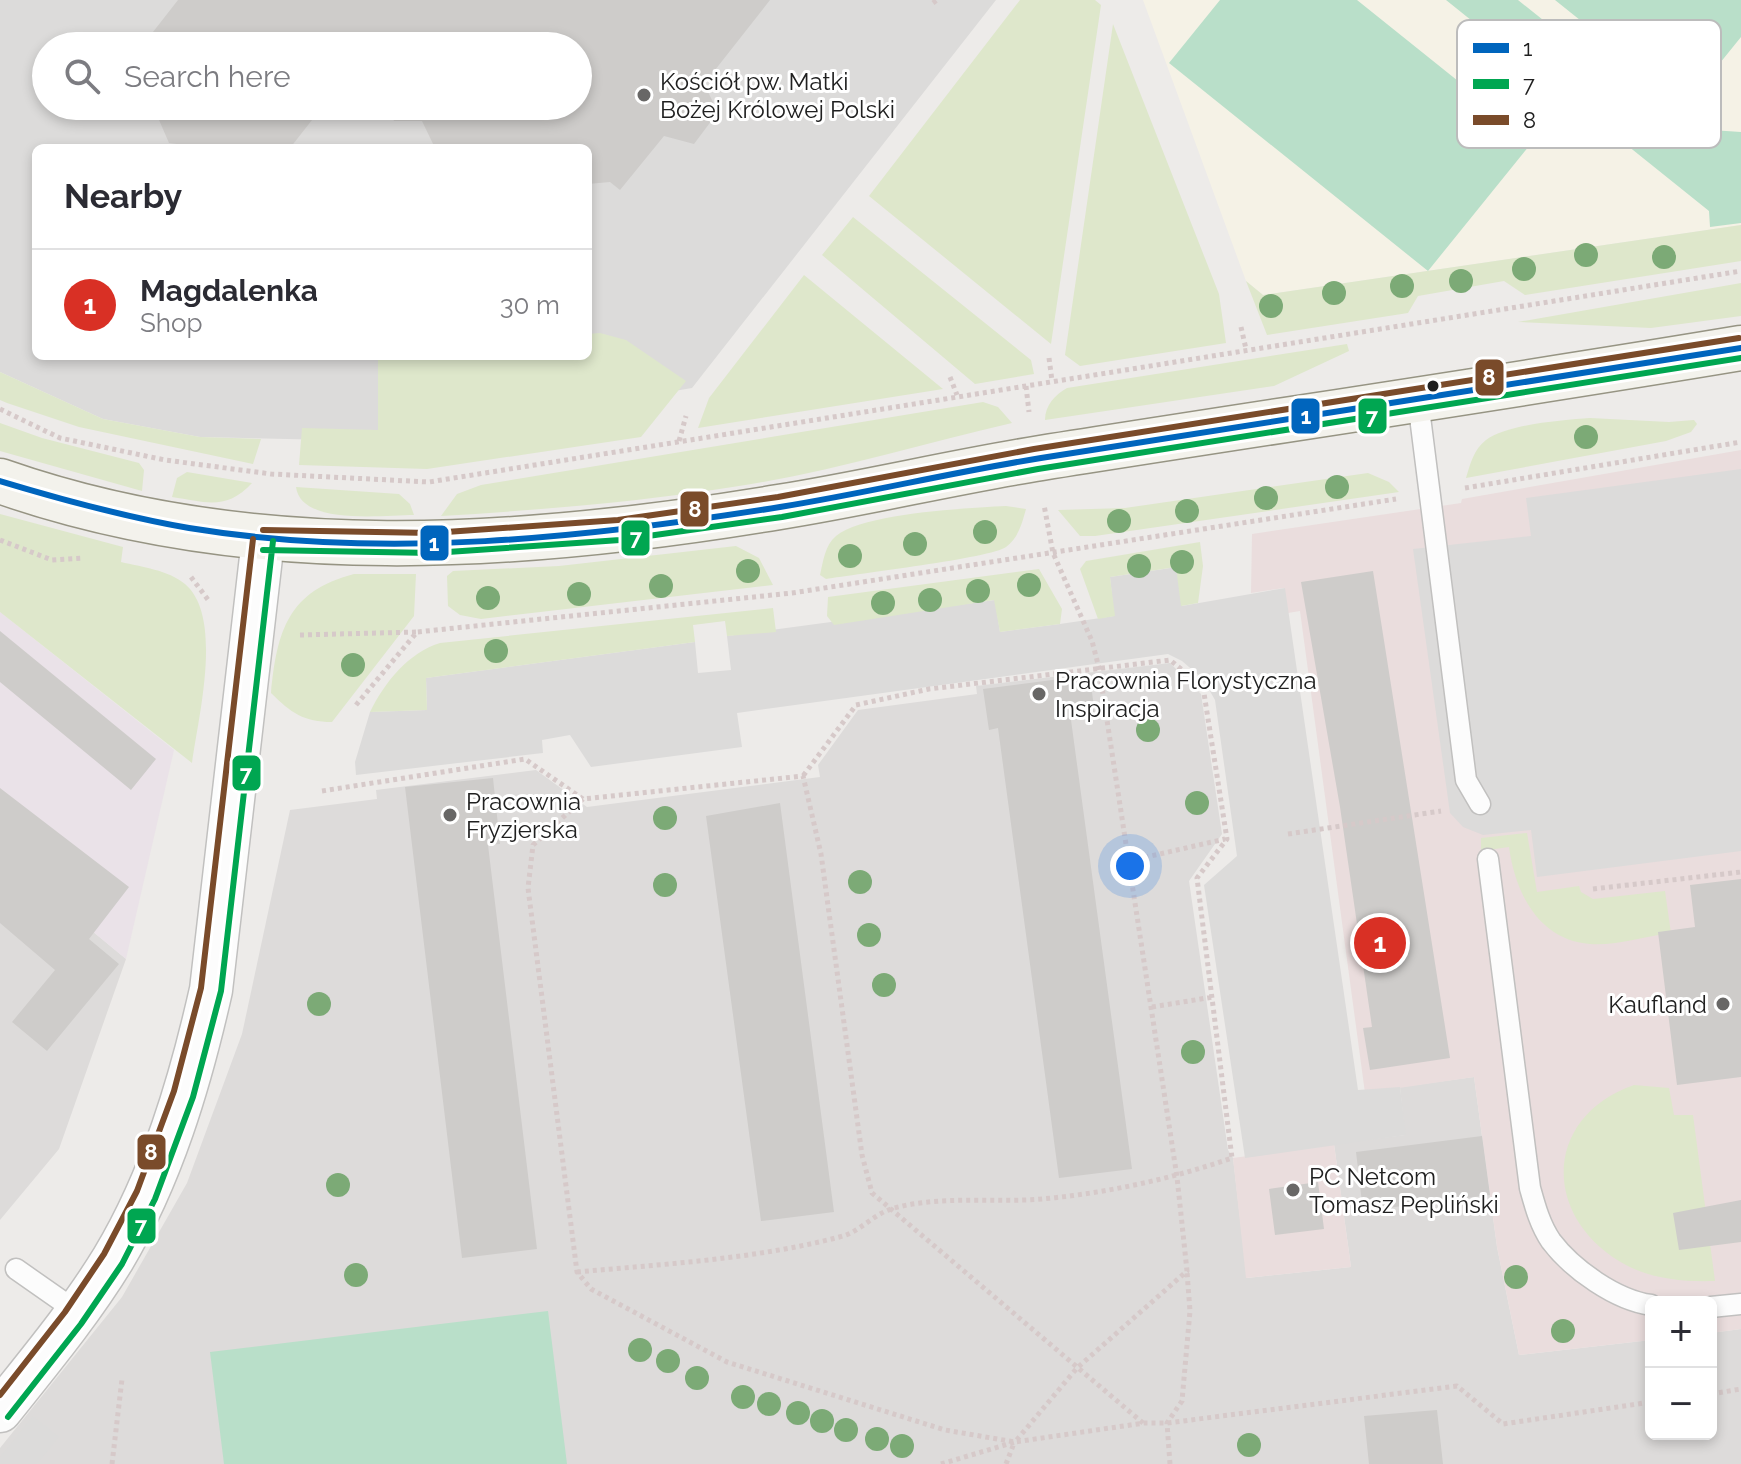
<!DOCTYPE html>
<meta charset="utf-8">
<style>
body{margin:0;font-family:Raleway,sans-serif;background:#f2f2f3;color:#2b2b33}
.controls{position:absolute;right:24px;bottom:24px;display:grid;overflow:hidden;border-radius:12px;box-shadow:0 4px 12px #0003}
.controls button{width:72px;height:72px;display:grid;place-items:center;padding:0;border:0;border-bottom:2px solid #e1e1e2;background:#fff;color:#2b2b33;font:40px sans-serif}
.you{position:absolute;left:1130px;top:866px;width:28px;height:28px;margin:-20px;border:6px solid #fff;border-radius:50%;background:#1a73e8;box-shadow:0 0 0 12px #1a73e833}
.badge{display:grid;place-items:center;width:52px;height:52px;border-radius:50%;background:#d93025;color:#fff;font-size:26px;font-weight:700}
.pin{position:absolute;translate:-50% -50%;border:4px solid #fff;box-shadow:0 2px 8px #0006}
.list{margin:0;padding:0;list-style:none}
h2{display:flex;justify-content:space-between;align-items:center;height:104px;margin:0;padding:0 32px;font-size:34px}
h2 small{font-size:26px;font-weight:400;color:#7c7c81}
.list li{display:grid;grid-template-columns:52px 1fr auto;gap:24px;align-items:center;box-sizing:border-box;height:112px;padding:0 32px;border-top:2px solid #e1e1e2}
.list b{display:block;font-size:30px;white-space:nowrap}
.list p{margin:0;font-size:26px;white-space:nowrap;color:#7c7c81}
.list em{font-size:26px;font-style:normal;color:#7c7c81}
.icon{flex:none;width:44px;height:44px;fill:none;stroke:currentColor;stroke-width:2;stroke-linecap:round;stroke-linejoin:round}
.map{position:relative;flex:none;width:1741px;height:1464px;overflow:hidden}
.search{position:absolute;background:#fff;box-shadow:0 4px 12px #0003;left:32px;top:32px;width:560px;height:88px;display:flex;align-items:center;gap:20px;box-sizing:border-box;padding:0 28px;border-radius:44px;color:#7c7c81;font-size:30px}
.panel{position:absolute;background:#fff;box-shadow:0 4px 12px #0003;left:32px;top:144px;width:560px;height:216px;border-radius:12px}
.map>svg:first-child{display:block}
.residential{fill:#dddbda}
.commercial{fill:#eadddd}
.industrial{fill:#eae2e8}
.education{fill:#f5f2e6}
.religious{fill:#dcdbda;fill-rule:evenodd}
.grass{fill:#dee7cb}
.pitch{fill:#b9dfc9}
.building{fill:#ceccca}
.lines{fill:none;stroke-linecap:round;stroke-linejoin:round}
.lane-casing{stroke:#c1c0bf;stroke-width:23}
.street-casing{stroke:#c1c0bf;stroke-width:45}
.secondary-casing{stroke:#969483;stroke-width:47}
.path{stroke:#d6c9c9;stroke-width:5;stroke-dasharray:4 4;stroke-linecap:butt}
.lane{stroke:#fcfcfc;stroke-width:20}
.street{stroke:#fcfcfc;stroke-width:42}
.secondary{stroke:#f3f2ec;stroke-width:44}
.bus-1-casing{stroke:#fff;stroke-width:12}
.bus-2-casing{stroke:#fff;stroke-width:12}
.bus-3-casing{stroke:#fff;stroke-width:12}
.bus-1{stroke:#0065bd;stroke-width:6}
.bus-2{stroke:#00a651;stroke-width:6}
.bus-3{stroke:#7a4b2a;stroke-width:6}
.tree{fill:#7caa76}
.poi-dot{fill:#686766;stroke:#fff;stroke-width:3}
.bus-dot{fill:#202020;stroke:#fff;stroke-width:3}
.labels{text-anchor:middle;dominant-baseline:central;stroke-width:6;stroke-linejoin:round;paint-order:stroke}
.poi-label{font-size:24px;fill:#202020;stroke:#fff;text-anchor:start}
.key{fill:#fff;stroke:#bcbcbc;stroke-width:2}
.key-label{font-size:22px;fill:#202020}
.line-badge{stroke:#fff;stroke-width:3}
.badge-label{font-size:22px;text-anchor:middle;font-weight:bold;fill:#fff}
</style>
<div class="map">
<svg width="1741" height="1464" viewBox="0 0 1741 1464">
<rect width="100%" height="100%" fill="#edebe9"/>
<path class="residential" d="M1170 663 1201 694 1222 834 1189 881 1228 1150 1233 1158 1247 1278 1351 1267 1334 1144 1405 1135 1400 1087 1474 1077 1497 1247 1519 1355 1651 1340V1434H1711V1333L1741 1329V1464H0V1448L122 1297 187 1183 242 1034 290 810 377 799 376 790 536 770 587 807 820 777 818 765 858 710 977 694 976 686Z
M0 855 126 959 59 1149 0 1220Z"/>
<path class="commercial" d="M1741 450V1329L1711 1333V1302H1651V1340L1519 1355 1497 1247 1474 1077 1365 1093 1300 611 1288 613 1284 588 1251 593 1252 534 1461 503 1462 499Z
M1334 1144 1351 1267 1246 1278 1233 1158Z"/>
<path class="industrial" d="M0 612 174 750 126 959 0 855Z"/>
<path class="education" d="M1143 0H1741V225L1263 295 1246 281Z"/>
<path class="religious" d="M0 0H996L692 388 376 441 200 437 103 419 0 372ZM46 46H578V106H46ZM36 148H588V356H36Z
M1741 469V851L1537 877 1531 830 1483 835 1463 827 1450 813 1413 549 1531 536 1526 498Z
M1177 567 1182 606 1285 588 1358 1090 1400 1087 1406 1135 1245 1158 1204 885 1237 856 1215 700 1203 679 1182 661 1168 654 737 713 742 747 591 767 570 735 542 740 543 753 356 775 355 762 370 712 427 710 426 678 695 642 698 673 731 670 727 636 995 600 1000 632 1060 624 1114 616 1110 577Z
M33 1416 59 1437 37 1464H0V1457Z"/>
<path class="grass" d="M1020 0H1095L1101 5 1051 344 869 196Z
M1113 24 1219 294 1226 343 1080 366 1065 355Z
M853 217 1031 360 1034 374 975 384 822 255Z
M1741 225V261L1525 295 1504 281 1418 296 1408 313 1267 335 1246 281 1263 295Z
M804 275 943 389 698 428 709 398Z
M1741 283V316L1651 328 1518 322Z
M600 333 626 340 686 381 641 437 427 469 299 465 302 428 378 430V356H588V334Z
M1347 344 1349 351 1274 386 1045 420C1045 405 1055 395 1067 388Z
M0 372 103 419 200 437 261 439 253 464 79 427 7 403 0 400Z
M983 402 998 407 1012 423C921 444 831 472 739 486 640 502 541 510 441 516L457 494 481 485Z
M1590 418 1669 422 1694 420 1697 424 1691 432 1666 441 1466 478C1470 464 1474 449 1486 440 1508 424 1563 420 1590 418Z
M0 423 42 438 139 463 144 470 142 491 0 451Z
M187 472 252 483C226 511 206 502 172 497L177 478Z
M1368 473 1389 482 1399 492 1095 536H1080L1058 510 1125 508Z
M296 487 399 494 410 504 414 515C384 515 301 526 296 487Z
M1006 506 1026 509C1022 523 1019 537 1006 547 992 558 855 574 826 579L820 575C823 562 825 545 836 536 864 513 968 508 1006 506Z
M0 514 123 547 121 562C142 567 168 570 185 584 224 617 198 718 192 763L0 612Z
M1200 542 1203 566 1198 603 1181 606 1176 567 1110 577 1115 616 1098 619 1080 569 1086 561Z
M736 546 759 558 773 585 481 619 460 615 448 606 447 576 453 571 559 566Z
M1039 569 1062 609 1060 624 1000 632 994 600 834 625 827 616 828 597Z
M354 574H416L414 616 332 722C304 722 291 713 271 693 277 631 288 591 354 574Z
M773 608 776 632 727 636 725 621 693 625 695 642 426 678 427 710 370 712C385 682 408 653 440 643Z
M1527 833 1537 892 1579 886 1581 892 1593 899 1665 891 1671 933C1646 936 1615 946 1590 944 1538 940 1515 892 1509 847L1481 851V838Z
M1634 1085 1669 1088 1674 1115H1693L1715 1281C1682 1282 1648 1279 1619 1261 1541 1213 1545 1116 1634 1085Z"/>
<path class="pitch" d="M1220 0H1357L1533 141 1428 271 1169 63Z
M1446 0H1518L1662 115 1696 129 1741 132V223L1710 227 1709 211Z
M1555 0H1741V37L1686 105Z
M548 1311 567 1464H224L210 1352Z"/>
<path class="building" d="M178 0H770L704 84 718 112 694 144 664 136 620 190 610 182 588 184V148H435L422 121H394L387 106H578V46H142Z
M153 106H323L290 148H206L169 143Z
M1373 571 1450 1058 1370 1070 1363 1028 1372 1027 1340 807 1301 582Z
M0 631 156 759 131 790 0 682Z
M1090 675 1095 717 1071 720 1132 1169 1059 1178 998 728 989 730 983 689Z
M493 778 500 844 488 845 537 1249 462 1258 405 787Z
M0 788 129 887 89 939 119 964 47 1051 12 1022 55 970 0 923Z
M780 803 834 1212 761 1221 706 816Z
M1741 879V1077L1677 1085 1658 932 1695 927 1690 885Z
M1482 1136 1490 1195 1363 1211 1356 1152Z
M1318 1182 1324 1229 1275 1235 1269 1189Z
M1741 1200V1242L1679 1250 1673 1213Z
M1437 1410 1443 1464H1369L1364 1416Z"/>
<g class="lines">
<defs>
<path id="lane" d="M1418 401 1466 780 1480 804
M1488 859 1530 1188C1535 1206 1540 1225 1551 1241 1573 1270 1616 1300 1651 1305
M16 1269 76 1311
M1711 1307 1741 1304"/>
<path id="street" d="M0 1411C39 1362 80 1313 113 1259 162 1177 190 1083 211 990L263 540"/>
<path id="secondary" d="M0 481C251 569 521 550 779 507 867 493 953 472 1041 458 1274 421 1508 387 1741 348"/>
</defs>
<use href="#lane" class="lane-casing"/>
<use href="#street" class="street-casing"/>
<use href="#secondary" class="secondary-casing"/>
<path class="path" d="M933 3 937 0
M1241 327 1246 349
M1049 358 1052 381
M950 377 957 395
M1026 386 1029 412
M0 409 60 438 165 460 271 474 429 482 1741 271
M679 441 686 416
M1465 488 1741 442
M0 540 52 560 83 558
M191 577 209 601
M300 635 417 632
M356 705 417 632 792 593 1396 499
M322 791 525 759 583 799 803 776 821 854 862 1155 872 1193 1143 1423
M583 799 533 845 528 888 577 1272 591 1289 727 1362 945 1430 1015 1442 1144 1423H1167L1457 1386 1503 1424 1651 1402
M1288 834 1441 811
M1129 861 1225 839
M1593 889 1741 872
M1152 1007 1213 997
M577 1272C665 1264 758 1259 843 1236 860 1231 873 1215 891 1209 937 1195 994 1203 1042 1199 1107 1193 1171 1179 1232 1158L1197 878 1227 839 1203 687 1170 660 929 689 856 705 803 776
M1711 1394 1741 1389
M112 1464 122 1379
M941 1464 1015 1442 1077 1368 1187 1271 1177 1177 1099 668 1092 641 1053 553 1044 505
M1006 1464 1014 1443
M1170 1464 1167 1423 1182 1401 1190 1311 1187 1272"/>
<use href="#lane" class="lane"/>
<use href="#street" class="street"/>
<use href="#secondary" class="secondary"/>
<defs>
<path id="bus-1" d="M0 481C63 500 125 517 189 528 384 560 586 538 780 507 867 493 953 472 1041 458 1274 420 1508 386 1741 348"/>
<path id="bus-2" d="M263 550 433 553 620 540 782 517 1038 469 1741 358
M8 1417 81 1324 122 1264 155 1199 193 1097 221 991 273 541"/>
<path id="bus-3" d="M263 530 432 533 618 520 778 497 1034 449 1739 338
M0 1395 65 1312 104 1254 137 1191 174 1091 201 988 253 539"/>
</defs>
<use href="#bus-1" class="bus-1-casing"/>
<use href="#bus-2" class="bus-2-casing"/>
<use href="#bus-3" class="bus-3-casing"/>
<use href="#bus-1" class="bus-1"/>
<use href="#bus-2" class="bus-2"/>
<use href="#bus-3" class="bus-3"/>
</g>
<g class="tree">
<circle cx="1586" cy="255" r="12"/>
<circle cx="1664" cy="257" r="12"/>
<circle cx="1524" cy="269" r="12"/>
<circle cx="1461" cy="281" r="12"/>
<circle cx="1402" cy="286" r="12"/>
<circle cx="1334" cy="293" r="12"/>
<circle cx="1271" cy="306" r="12"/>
<circle cx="1586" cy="437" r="12"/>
<circle cx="1337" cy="487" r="12"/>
<circle cx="1266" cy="498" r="12"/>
<circle cx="1187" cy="511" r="12"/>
<circle cx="1119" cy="521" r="12"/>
<circle cx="985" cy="532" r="12"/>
<circle cx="915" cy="544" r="12"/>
<circle cx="850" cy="556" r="12"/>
<circle cx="1182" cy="562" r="12"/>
<circle cx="1139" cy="566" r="12"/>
<circle cx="748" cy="571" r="12"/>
<circle cx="1029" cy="585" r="12"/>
<circle cx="661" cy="586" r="12"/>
<circle cx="978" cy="591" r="12"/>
<circle cx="579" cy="594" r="12"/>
<circle cx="488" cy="598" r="12"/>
<circle cx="930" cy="600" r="12"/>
<circle cx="883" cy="603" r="12"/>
<circle cx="496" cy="651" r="12"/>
<circle cx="353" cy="665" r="12"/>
<circle cx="1148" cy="730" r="12"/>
<circle cx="1197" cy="803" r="12"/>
<circle cx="665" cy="818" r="12"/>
<circle cx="860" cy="882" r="12"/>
<circle cx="665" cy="885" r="12"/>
<circle cx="869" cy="935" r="12"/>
<circle cx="884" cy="985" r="12"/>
<circle cx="319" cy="1004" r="12"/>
<circle cx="1193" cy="1052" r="12"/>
<circle cx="338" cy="1185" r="12"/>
<circle cx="356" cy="1275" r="12"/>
<circle cx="1516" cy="1277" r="12"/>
<circle cx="1563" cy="1331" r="12"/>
<circle cx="640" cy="1350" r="12"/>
<circle cx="668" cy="1361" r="12"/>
<circle cx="697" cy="1378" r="12"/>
<circle cx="743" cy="1397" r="12"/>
<circle cx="769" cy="1404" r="12"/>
<circle cx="798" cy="1413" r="12"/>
<circle cx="822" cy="1421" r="12"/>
<circle cx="846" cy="1430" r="12"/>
<circle cx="877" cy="1439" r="12"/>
<circle cx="1249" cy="1445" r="12"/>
<circle cx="902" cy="1446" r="12"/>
</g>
<g class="poi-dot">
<circle cx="644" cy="95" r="8"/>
<circle cx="1039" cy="694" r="8"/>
<circle cx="450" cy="815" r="8"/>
<circle cx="1723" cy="1004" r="8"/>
<circle cx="1293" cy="1190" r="8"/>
</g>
<circle class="bus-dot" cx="1433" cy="386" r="7"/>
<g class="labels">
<g class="poi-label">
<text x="660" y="81">Kościół pw. Matki<tspan x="660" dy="28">Bożej Królowej Polski</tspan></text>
<text x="1055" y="680">Pracownia Florystyczna<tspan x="1055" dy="28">Inspiracja</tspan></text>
<text x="466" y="801">Pracownia<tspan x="466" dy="28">Fryzjerska</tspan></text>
<text x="1707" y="1004" text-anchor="end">Kaufland</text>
<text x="1309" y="1176">PC Netcom<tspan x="1309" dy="28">Tomasz Pepliński</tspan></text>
</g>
</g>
<rect x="1457" y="20" width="264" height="128" rx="12" class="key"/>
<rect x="1473" y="43" width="36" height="10" fill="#0065bd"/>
<rect x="1473" y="79" width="36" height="10" fill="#00a651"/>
<rect x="1473" y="115" width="36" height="10" fill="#7a4b2a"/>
<g class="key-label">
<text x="1523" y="56">1</text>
<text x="1523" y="92">7</text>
<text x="1523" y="128">8</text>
</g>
<g class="line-badge">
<rect x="1474" y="358" width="31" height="39" rx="8" fill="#7a4b2a"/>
<rect x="1290" y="397" width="31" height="38" rx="8" fill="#0065bd"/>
<rect x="1357" y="397" width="31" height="38" rx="8" fill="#00a651"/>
<rect x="679" y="490" width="31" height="38" rx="8" fill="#7a4b2a"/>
<rect x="620" y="519" width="31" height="38" rx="8" fill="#00a651"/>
<rect x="419" y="524" width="31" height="38" rx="8" fill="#0065bd"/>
<rect x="231" y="754" width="31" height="38" rx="8" fill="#00a651"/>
<rect x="136" y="1133" width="31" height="38" rx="8" fill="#7a4b2a"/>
<rect x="126" y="1207" width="31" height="38" rx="8" fill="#00a651"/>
</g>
<g class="badge-label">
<text x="1489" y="385">8</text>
<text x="1306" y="424">1</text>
<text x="1372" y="424">7</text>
<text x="695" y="517">8</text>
<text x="636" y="545">7</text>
<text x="434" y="551">1</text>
<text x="246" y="781">7</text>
<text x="151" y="1160">8</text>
<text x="141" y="1233">7</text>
</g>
</svg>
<div class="controls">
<button>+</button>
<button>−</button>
</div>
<div class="you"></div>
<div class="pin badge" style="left:1380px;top:943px">1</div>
<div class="search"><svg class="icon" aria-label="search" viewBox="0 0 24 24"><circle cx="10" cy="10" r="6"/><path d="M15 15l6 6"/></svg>Search here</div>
<section class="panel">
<h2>Nearby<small></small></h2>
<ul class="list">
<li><span class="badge">1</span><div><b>Magdalenka</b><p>Shop</p></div><em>30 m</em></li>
</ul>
</section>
</div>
